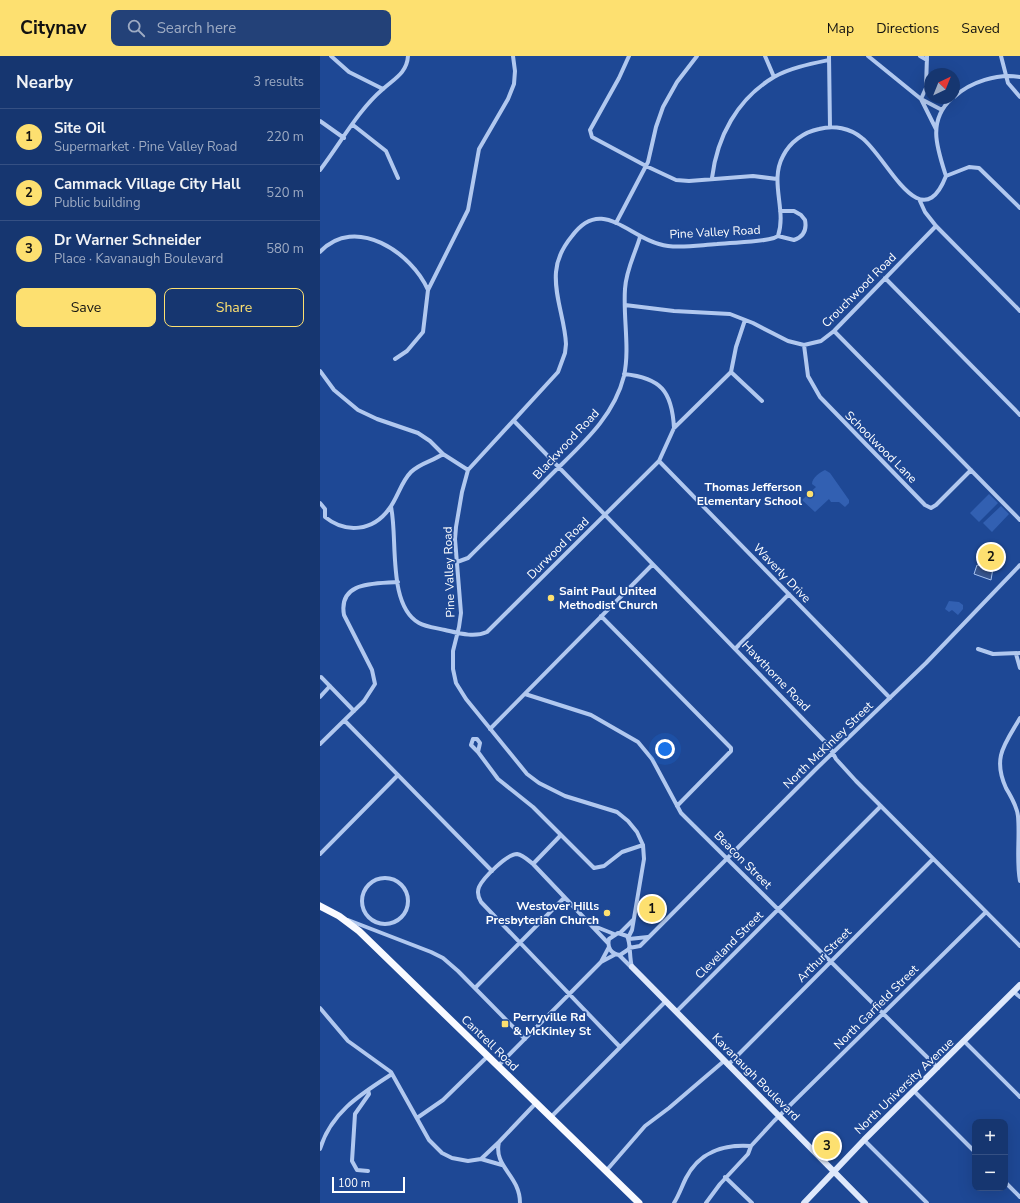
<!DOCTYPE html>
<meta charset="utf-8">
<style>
body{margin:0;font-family:"Nunito Sans",sans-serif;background:#234178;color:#f1f3f6}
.controls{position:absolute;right:12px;bottom:12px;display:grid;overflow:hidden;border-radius:8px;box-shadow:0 4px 16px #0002}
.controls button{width:36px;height:36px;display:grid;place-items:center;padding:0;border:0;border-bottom:1px solid #355083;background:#163670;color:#f1f3f6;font:20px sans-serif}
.compass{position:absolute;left:604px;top:12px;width:36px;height:36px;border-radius:50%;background:#163670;box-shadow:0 4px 16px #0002;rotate:43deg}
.scale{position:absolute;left:12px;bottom:10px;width:73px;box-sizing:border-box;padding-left:4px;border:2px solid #fff;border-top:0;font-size:11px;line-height:14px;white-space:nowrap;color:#fff;-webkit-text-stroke:3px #1e4895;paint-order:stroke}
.you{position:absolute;left:345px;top:693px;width:14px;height:14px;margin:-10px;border:3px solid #fff;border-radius:50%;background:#1a73e8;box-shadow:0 0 0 6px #1a73e833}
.badge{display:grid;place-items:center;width:26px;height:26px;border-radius:50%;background:#fde070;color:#111;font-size:13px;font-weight:700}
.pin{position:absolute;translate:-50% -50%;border:2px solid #fff;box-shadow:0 1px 4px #0006}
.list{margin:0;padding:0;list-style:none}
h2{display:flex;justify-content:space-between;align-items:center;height:52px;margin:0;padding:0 16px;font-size:17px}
h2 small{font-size:13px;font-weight:400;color:#9eabc3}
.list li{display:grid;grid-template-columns:26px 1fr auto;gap:12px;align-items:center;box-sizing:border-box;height:56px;padding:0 16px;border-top:1px solid #355083}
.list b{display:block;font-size:15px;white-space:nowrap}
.list p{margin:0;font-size:13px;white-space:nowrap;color:#9eabc3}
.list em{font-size:13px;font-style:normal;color:#9eabc3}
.actions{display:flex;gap:8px;padding:12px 16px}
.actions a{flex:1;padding:9px 0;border:1px solid #fde070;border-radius:8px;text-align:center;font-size:14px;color:#fde070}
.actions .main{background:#fde070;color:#111}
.icon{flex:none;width:22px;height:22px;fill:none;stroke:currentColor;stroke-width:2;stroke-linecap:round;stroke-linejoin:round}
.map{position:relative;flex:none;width:700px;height:1147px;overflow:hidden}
header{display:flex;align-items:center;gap:24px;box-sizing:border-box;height:56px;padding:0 20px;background:#fde070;color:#111}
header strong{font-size:19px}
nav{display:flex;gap:22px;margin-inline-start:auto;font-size:14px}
.search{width:280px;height:36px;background:#234178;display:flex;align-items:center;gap:10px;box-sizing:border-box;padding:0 14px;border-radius:8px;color:#9eabc3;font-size:15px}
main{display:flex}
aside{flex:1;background:#163670}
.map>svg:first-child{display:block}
.green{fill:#3260b2}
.water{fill:#36548d;stroke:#a4c1f0}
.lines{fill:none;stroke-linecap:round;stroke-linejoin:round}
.street{stroke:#b1c8ef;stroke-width:4}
.secondary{stroke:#dee8fb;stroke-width:6}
.primary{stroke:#f9faff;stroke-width:7}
.poi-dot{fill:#fde070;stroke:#1e4895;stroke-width:1.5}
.labels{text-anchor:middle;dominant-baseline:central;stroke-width:3.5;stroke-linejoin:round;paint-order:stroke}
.street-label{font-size:12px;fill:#fff;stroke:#1e4895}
.poi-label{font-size:12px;font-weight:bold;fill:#fff;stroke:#1e4895;text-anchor:end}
</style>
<header>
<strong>Citynav</strong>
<div class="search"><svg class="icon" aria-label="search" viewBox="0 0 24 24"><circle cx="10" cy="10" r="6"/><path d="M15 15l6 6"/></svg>Search here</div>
<nav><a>Map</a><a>Directions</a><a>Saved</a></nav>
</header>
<main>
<aside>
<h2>Nearby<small>3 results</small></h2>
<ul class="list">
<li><span class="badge">1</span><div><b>Site Oil</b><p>Supermarket · Pine Valley Road</p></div><em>220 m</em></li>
<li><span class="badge">2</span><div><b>Cammack Village City Hall</b><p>Public building</p></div><em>520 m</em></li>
<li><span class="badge">3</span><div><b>Dr Warner Schneider</b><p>Place · Kavanaugh Boulevard</p></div><em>580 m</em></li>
</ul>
<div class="actions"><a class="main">Save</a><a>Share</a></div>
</aside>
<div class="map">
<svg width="700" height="1147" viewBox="0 0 700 1147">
<rect width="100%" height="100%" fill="#1e4895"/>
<path class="green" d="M505 414 510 417 529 444V447L525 451 519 446H511L509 443 495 456 482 444 496 431 492 428C492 422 500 416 505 414Z
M669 438 678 447 659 466 650 457Z
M681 450 689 458 672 476 663 467Z
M629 545 639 546 643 549V553L638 559 632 554 629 556 625 553Z"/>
<path class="water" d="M657 509 673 512 671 524 654 518Z"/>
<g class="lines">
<path class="street" d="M11 0 29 16 63 33
M309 0 299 22 270 74 272 81 326 110 356 124 369 125 433 120 457 123
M445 0 454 21
M509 0 510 71
M548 0 601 43 616 73
M600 0 607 4
M607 0 606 32 601 43 622 54
M681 0 688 27 700 41
M634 41C650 26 678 17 700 21
M0 65 24 82
M33 69 66 95 78 122
M0 114C20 88 38 54 63 33 74 23 87 17 88 0
M626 120 649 111 659 112 700 152
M392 122C397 81 417 43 454 21 470 12 490 8 509 4
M600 145 605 156 616 170 700 255
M296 167 328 106 336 71 343 51 357 26 377 0
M458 180 474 184C483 181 487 174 485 164L481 159 474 155H460
M0 196C35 158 92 197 108 234
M565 222 700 359
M305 249 354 255 410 258 433 267 468 285 484 289 501 285 514 275 616 170
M514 275 700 464
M484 289 488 320 500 341 605 449 611 452 616 449 651 414
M75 303 87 295 103 276 108 234 148 154 159 93 188 43 194 28 195 15 193 0
M0 315 14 334 38 354 57 363 98 377 110 385 123 398 148 414
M411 316 442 345
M304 318C341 322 352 335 354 372
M194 365 509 690 516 703 536 725 700 890
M339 405 570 642
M0 447 5 453V461C26 478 53 475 69 453 78 441 81 426 91 416 100 407 113 405 123 398
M71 451C78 482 67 549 99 567 106 571 117 572 125 574 138 577 154 582 167 576L339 405 354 372 411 316 416 291 425 264
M137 506 148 502C174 476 201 450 227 423 257 392 293 364 304 320 310 292 303 262 305 233 306 214 315 198 320 181
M281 560 411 692V695L357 750
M415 593 469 538
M658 593 673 598 700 597
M696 598 700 612
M1 621 34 655
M205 638 271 659 318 686 332 703 361 757 618 1012
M0 641 10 630
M700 662C685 688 672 701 686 732 691 741 697 750 698 760 700 782 696 803 700 825
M25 665 172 815
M170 673 332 509
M153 683H157L160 687 158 696 151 689Z
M0 688 44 645 55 628 52 614 24 559C18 525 55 528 78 526
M158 696 178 723 213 751 274 812 284 810 302 796 323 789
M0 798 78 719
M213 808 240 780
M42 845a23 23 0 1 1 46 0a23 23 0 1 1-46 0Z
M28 864 111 896 123 902 138 915 205 983
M274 870 294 878
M300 877 313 864
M308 882 312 874 324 803 323 789 317 776 308 765 297 756 245 740 219 727 207 718 146 643 136 627 133 613V595L139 571 141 557 135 483 136 471 142 436 148 414 238 316 245 297 246 288C245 264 234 240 236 216 237 202 243 191 252 180 283 138 310 185 348 190 364 192 381 189 397 188 415 186 436 187 454 182L458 180C467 154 449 126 463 100 470 86 484 76 499 73 514 69 530 72 542 82 567 101 601 184 626 120 617 92 607 65 632 42
M309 883 328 881
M288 887 213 808C208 804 203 799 197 798 187 798 163 822 159 831 157 836 158 841 161 846L300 991
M309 892 320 890 497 712 606 607 700 509
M309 893 300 899C291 898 287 892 289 883L298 877 307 880C311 887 309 901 312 911
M299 899 311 911
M281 906 296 898
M155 932 244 842
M694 936 700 941
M0 952 28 985 71 1016 109 1084 122 1097 132 1102 148 1105 161 1103 179 1086 216 1047
M356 956 561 750
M645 986 700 1041
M408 1009 613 803
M178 1010 281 906 289 891
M48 1034 49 1038 35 1058 32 1105 37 1114 48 1115
M595 1036 655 1096
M231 1061 345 946
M97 1062 123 1044 168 1000
M544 1084 607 1147
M179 1086C173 1111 200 1119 200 1147
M0 1093C11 1056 41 1038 72 1018
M161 1103 182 1109
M286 1115 325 1070 349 1052 404 1005
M405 1121 432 1147
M685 1126 700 1141
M354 1147C359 1139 362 1130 366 1122 379 1096 404 1088 431 1090
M386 1147 400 1128 428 1098 431 1090 454 1065 666 856"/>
<path class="secondary" d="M312 911 545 1147
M484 1147 544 1084 700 929"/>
<path class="primary" d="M0 850 19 860 39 875 319 1147"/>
</g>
<g class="poi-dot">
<circle cx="490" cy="438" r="4"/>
<circle cx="231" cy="542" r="4"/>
<circle cx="287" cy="857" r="4"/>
<rect x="181" y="964" width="8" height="8" rx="2"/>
</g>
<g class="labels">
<g class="street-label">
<text transform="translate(395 176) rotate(-3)">Pine Valley Road</text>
<text transform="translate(539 234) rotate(-45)">Crouchwood Road</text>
<text transform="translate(246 388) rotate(-47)">Blackwood Road</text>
<text transform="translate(561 391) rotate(45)">Schoolwood Lane</text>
<text transform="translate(238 492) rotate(-45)">Durwood Road</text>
<text transform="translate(129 516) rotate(-92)">Pine Valley Road</text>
<text transform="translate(462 517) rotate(46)">Waverly Drive</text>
<text transform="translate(456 620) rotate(46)">Hawthorne Road</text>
<text transform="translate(508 689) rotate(-44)">North McKinley Street</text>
<text transform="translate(423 804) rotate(45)">Beacon Street</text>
<text transform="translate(409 889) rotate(-45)">Cleveland Street</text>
<text transform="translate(504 899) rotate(-45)">Arthur Street</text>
<text transform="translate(556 951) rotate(-45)">North Garfield Street</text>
<text transform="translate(170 987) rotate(44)">Cantrell Road</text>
<text transform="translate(436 1021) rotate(45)">Kavanaugh Boulevard</text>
<text transform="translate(584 1030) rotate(-44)">North University Avenue</text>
</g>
<g class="poi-label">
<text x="482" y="431">Thomas Jefferson<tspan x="482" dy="14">Elementary School</tspan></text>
<text x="239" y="535" text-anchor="start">Saint Paul United<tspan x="239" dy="14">Methodist Church</tspan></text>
<text x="279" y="850">Westover Hills<tspan x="279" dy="14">Presbyterian Church</tspan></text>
<text x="193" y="961" text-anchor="start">Perryville Rd<tspan x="193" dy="14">&amp; McKinley St</tspan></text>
</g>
</g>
</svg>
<div class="controls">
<button>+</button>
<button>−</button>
</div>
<svg class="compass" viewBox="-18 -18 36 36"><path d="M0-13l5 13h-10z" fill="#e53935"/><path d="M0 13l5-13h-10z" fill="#9eabc3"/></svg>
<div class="scale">100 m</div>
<div class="you"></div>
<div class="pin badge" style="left:332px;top:853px">1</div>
<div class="pin badge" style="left:671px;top:501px">2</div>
<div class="pin badge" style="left:507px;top:1090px">3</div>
</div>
</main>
